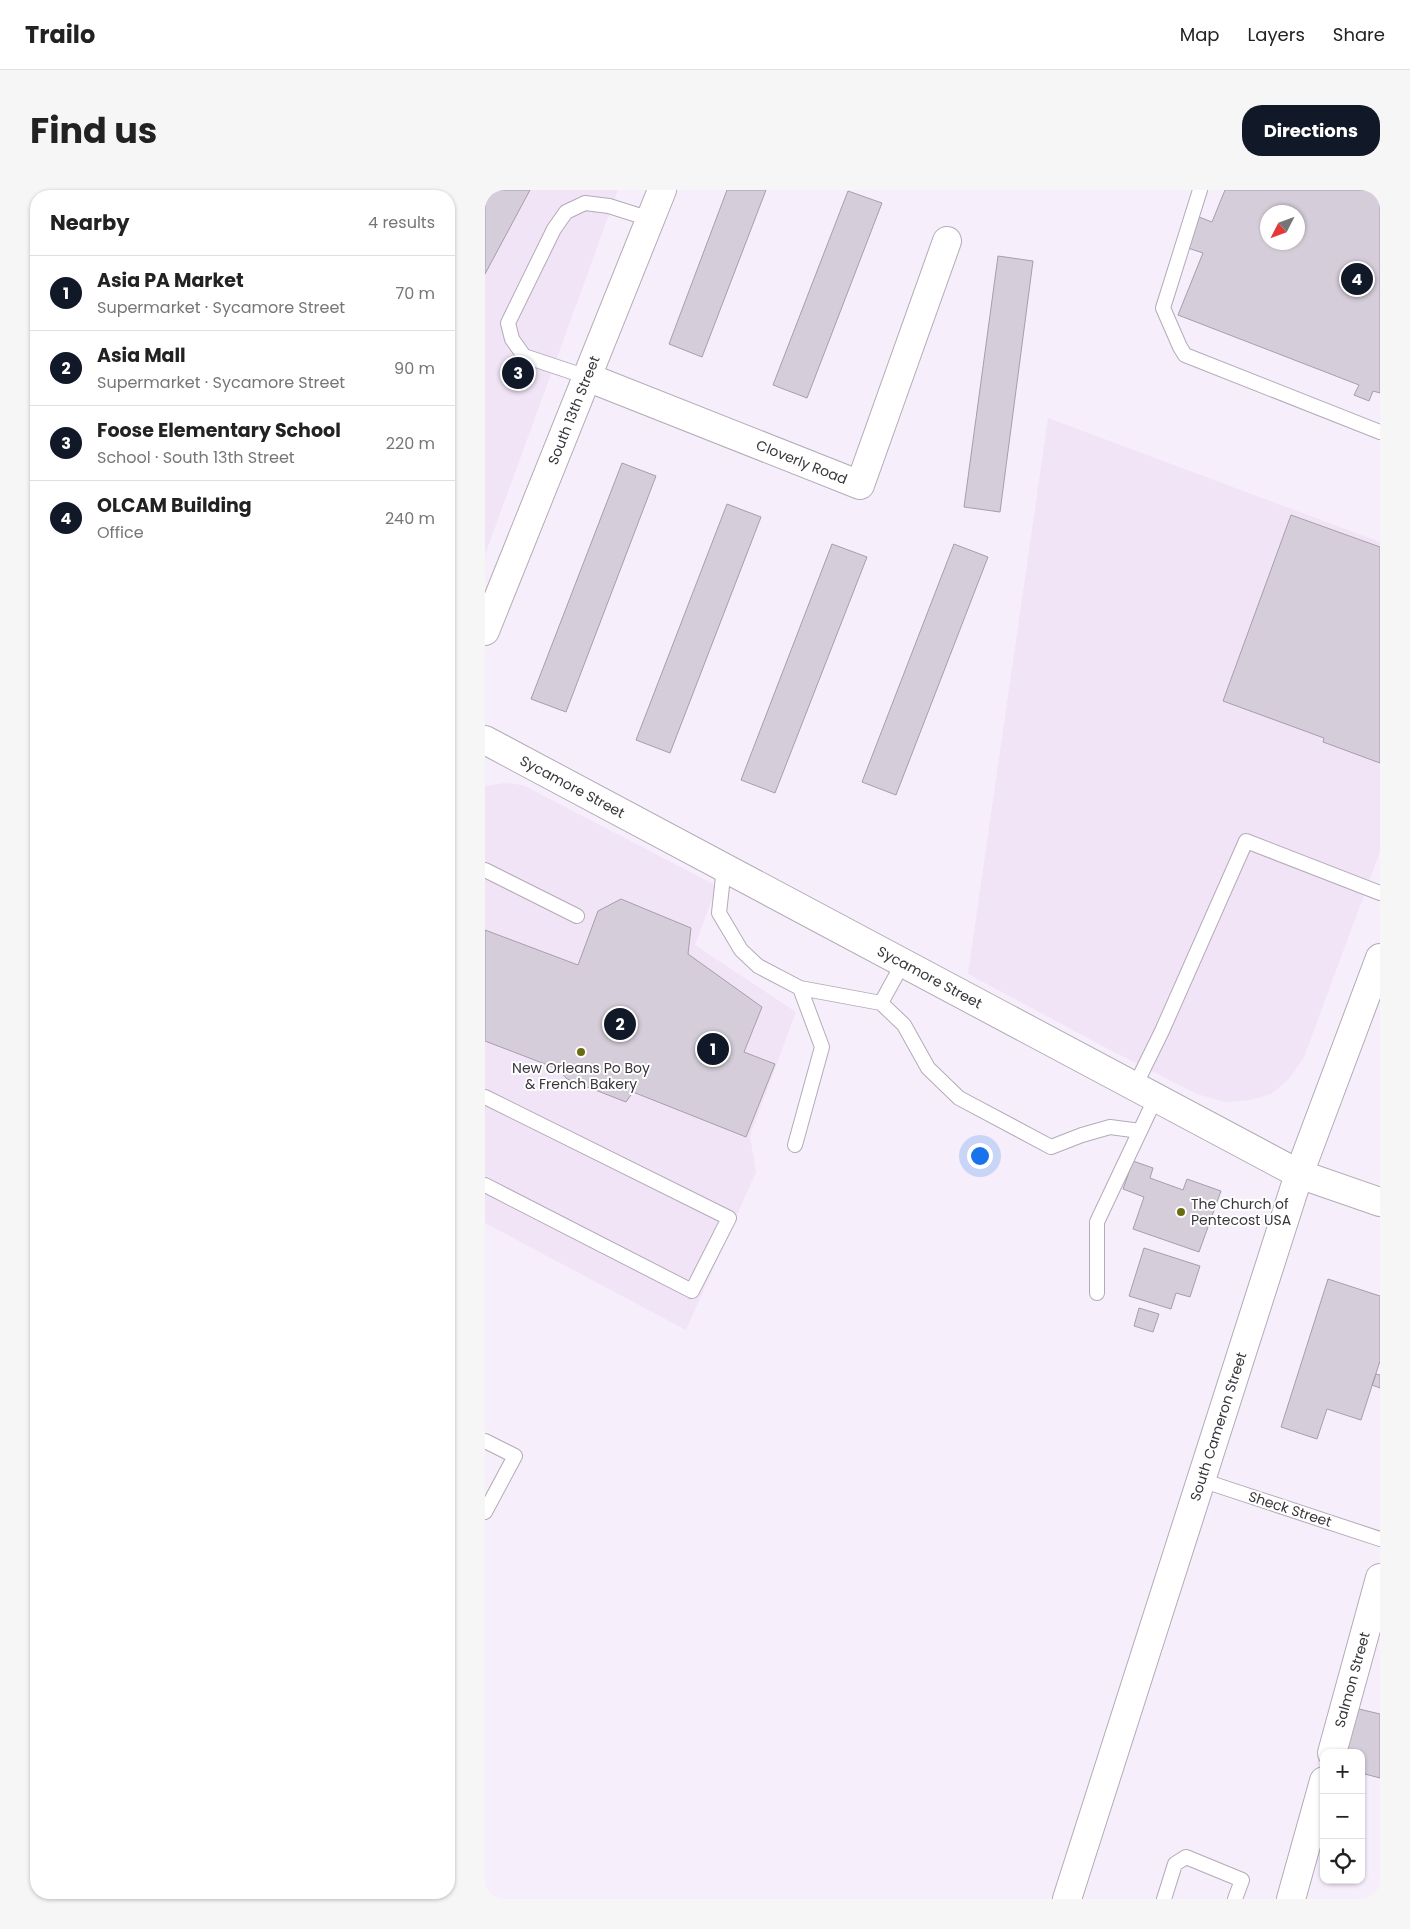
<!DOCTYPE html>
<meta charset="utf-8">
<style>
body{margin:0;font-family:Poppins,sans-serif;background:#f6f6f6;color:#222}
.controls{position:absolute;right:15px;bottom:15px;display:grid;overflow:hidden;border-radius:10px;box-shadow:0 1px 4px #0004}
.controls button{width:45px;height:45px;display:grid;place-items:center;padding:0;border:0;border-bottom:1px solid #e0e0e0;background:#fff;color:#222;font:25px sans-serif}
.compass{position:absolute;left:775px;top:15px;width:45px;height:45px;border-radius:50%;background:#fff;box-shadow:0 1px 4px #0004;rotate:228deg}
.you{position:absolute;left:494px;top:965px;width:18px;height:18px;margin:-12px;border:4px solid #fff;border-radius:50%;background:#1a73e8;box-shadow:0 0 0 8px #1a73e833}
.badge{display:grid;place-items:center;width:32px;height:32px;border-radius:50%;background:#111827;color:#fff;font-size:16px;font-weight:700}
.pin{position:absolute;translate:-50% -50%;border:2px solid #fff;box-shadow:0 1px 5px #0006}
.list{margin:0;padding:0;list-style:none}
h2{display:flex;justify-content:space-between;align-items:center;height:65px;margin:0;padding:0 20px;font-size:21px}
h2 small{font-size:16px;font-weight:400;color:#767676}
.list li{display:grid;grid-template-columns:32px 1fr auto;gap:15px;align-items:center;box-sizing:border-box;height:75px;padding:0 20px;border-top:1px solid #e0e0e0}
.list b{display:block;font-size:19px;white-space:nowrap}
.list p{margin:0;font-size:16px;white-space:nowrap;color:#767676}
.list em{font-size:16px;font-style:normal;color:#767676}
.icon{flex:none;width:28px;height:28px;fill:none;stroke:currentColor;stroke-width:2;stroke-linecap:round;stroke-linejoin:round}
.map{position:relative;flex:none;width:895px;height:1709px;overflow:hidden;border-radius:20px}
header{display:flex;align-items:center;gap:30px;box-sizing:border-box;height:70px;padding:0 25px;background:#fff;border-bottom:1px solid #e0e0e0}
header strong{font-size:24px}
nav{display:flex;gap:28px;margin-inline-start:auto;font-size:18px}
.intro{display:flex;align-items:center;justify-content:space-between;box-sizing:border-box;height:120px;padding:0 30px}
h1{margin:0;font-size:35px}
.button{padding:12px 22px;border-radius:20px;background:#111827;color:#fff;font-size:18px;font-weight:700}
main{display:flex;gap:30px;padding:0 30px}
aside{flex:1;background:#fff;border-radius:20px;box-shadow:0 1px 4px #0004}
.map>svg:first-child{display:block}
.built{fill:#f1e4f7}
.building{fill:#d5cdd9;stroke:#a69eaa;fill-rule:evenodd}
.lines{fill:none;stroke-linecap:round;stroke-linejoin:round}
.service-casing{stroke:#b3abb7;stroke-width:16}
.minor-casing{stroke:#b3abb7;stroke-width:30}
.tertiary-casing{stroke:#b3abb7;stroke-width:30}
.secondary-casing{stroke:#b3abb7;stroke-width:30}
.primary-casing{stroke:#b3abb7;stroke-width:30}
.service{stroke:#fff;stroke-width:14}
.minor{stroke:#fff;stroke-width:28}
.tertiary{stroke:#fff;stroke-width:28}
.secondary{stroke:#fff;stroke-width:28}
.primary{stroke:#fff;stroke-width:28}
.poi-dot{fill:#686c0e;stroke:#fff;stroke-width:2}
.labels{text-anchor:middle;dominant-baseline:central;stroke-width:4;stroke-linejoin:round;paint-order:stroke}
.street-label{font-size:14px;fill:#39363b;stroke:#fff}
.poi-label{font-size:14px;fill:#39363b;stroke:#fff}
</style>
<header>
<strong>Trailo</strong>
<nav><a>Map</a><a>Layers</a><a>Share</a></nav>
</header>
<div class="intro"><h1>Find us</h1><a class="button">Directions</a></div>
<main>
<aside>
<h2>Nearby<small>4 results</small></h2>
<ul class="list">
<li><span class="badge">1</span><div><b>Asia PA Market</b><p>Supermarket · Sycamore Street</p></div><em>70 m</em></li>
<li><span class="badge">2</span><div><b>Asia Mall</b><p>Supermarket · Sycamore Street</p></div><em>90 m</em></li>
<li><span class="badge">3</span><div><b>Foose Elementary School</b><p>School · South 13th Street</p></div><em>220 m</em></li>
<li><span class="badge">4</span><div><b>OLCAM Building</b><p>Office</p></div><em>240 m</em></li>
</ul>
</aside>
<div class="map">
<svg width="895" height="1709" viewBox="0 0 895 1709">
<rect width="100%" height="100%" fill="#f6eefa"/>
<path class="built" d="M0 0H133L0 365Z
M563 228 895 352V662L819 867 804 889 786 904 765 910 740 912 712 904 625 860 483 784Z
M20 593 38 595 232 696 210 755 311 822 265 946 271 982 201 1140 0 1033V596Z"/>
<path class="building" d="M0 0H45L0 84Z
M242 0H281L217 167 184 154Z
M740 0H891L895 2V203L888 201 884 211 869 205 874 195 693 125 718 63 703 58 714 27 727 32ZM782 22H812V52H782Z
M363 1 397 13 322 208 288 195Z
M513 66 548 71 515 322 479 317Z
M137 273 171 286 81 522 46 509Z
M242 314 276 327 185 563 151 550Z
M806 325 895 357V573L838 552 839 548 738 511Z
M347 354 382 367 290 603 256 590Z
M469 354 503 367 411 605 377 592Z
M136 709 206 738 203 764 277 817 259 862 290 874 261 947 148 902 141 912 82 889 73 879 0 851V740L93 775 113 721Z
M648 971 668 978 665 988 698 1000 702 989 736 1001 714 1062 648 1039 659 1007 638 999Z
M659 1058 715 1076 705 1107 691 1103 686 1119 644 1106Z
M843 1089 895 1106V1171L876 1230 842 1219 832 1249 796 1237Z
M654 1118 674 1124 668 1142 649 1136Z
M891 1184 895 1185V1198L887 1195Z
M874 1519 895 1524V1588L876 1583V1563H851L863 1520 873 1523Z"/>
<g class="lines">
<defs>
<path id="service" d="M715 0 678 118 695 157 700 165 895 242
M102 187 39 166 27 149 23 133 69 39 81 22 100 13 124 16 165 29
M239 678 234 723 256 760 273 776 315 798 396 813 418 773
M0 680 92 726
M396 813 419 835 443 878 474 908 566 957 597 945 625 937 655 941 671 907
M650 896 677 841 761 651 895 703
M0 907 244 1028 207 1101 0 995
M310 955 337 857 315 798
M612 1103V1032L655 941
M0 1251 30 1266 0 1322
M716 1290 895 1349
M679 1709 690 1674 701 1667 757 1690 750 1709"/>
<g id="minor">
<path id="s1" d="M102 187 375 295 462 51"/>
<path d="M814 984 895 1012"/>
<path id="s2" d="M847 1563 895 1388"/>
<path d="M806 1709 839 1591"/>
</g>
<g id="tertiary">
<path id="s3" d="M0 441 177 0"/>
</g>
<g id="secondary">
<path id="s4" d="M0 550 814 984"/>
</g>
<g id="primary">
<path id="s5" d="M582 1709 814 984 895 768"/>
</g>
</defs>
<use href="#service" class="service-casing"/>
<use href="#minor" class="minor-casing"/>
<use href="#tertiary" class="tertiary-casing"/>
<use href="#secondary" class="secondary-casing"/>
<use href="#primary" class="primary-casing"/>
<use href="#service" class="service"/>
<use href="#minor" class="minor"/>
<use href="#tertiary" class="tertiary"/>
<use href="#secondary" class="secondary"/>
<use href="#primary" class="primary"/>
</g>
<g class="poi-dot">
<circle cx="96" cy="862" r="5"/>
<circle cx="696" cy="1022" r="5"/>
</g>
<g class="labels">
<g class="street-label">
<text stroke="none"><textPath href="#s3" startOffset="238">South 13th Street</textPath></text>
<text stroke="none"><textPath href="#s1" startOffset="231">Cloverly Road</textPath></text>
<text stroke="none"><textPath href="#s4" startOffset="99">Sycamore Street</textPath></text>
<text stroke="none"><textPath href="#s4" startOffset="504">Sycamore Street</textPath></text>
<text stroke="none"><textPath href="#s5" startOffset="496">South Cameron Street</textPath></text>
<text transform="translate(805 1319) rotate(18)">Sheck Street</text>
<text stroke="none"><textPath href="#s2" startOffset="76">Salmon Street</textPath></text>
</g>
<g class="poi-label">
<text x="96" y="878">New Orleans Po Boy<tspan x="96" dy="16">&amp; French Bakery</tspan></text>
<text x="706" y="1014" text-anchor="start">The Church of<tspan x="706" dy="16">Pentecost USA</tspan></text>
</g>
</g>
</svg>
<div class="controls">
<button>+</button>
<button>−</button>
<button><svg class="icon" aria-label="locate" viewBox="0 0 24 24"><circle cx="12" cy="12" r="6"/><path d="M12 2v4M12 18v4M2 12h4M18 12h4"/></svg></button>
</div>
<svg class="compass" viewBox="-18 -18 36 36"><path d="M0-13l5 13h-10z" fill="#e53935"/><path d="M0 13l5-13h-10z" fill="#767676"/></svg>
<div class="you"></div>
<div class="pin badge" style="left:228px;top:859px">1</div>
<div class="pin badge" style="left:135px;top:834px">2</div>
<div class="pin badge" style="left:33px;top:183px">3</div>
<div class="pin badge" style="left:872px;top:89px">4</div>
</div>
</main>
